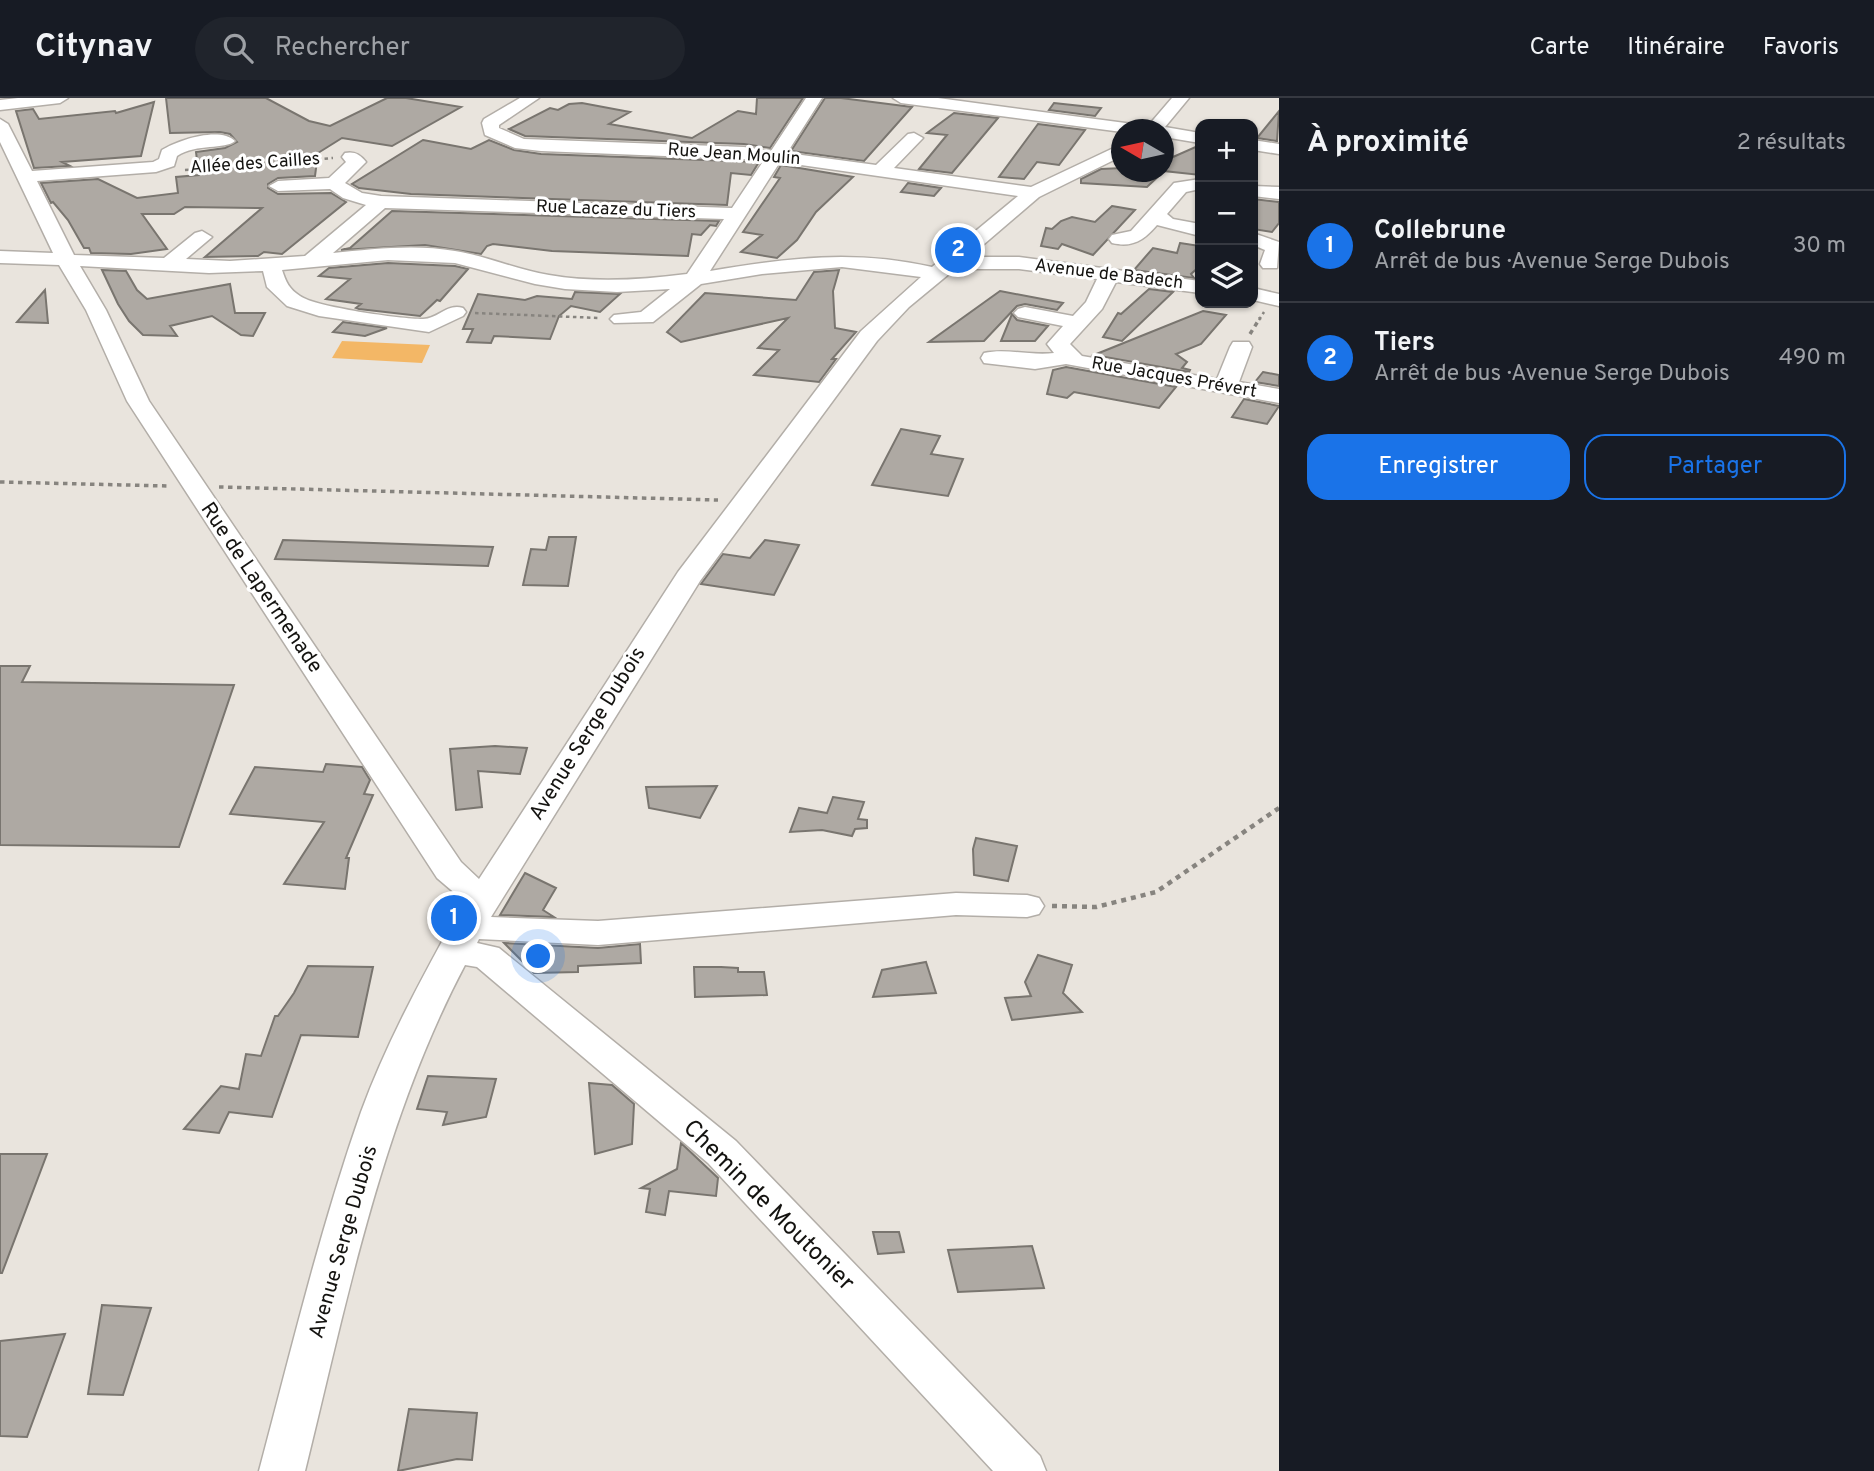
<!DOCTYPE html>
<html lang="fr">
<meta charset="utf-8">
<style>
body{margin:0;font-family:Overpass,sans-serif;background:#20242c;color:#f1f3f6}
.controls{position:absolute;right:21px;top:21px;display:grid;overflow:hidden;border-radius:14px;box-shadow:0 2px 5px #0004}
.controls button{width:63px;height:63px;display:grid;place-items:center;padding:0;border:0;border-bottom:2px solid #363941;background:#171b24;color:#f1f3f6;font:35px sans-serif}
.compass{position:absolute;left:1111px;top:21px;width:63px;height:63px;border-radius:50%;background:#171b24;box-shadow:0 2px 5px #0004;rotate:279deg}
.you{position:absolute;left:539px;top:859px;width:24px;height:24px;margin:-18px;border:5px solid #fff;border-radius:50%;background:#1a73e8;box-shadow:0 0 0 10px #1a73e833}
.badge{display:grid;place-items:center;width:46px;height:46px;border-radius:50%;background:#1a73e8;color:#fff;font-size:23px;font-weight:700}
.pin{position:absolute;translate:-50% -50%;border:4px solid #fff;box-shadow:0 2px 7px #0006}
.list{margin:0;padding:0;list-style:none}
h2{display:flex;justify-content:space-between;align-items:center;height:91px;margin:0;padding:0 28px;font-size:30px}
h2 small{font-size:23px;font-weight:400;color:#9ea1a6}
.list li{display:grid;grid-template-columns:46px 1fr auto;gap:21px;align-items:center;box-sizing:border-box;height:112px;padding:0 28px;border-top:2px solid #363941}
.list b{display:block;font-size:26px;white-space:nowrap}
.list p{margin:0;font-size:23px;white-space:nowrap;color:#9ea1a6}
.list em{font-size:23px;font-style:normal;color:#9ea1a6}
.actions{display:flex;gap:14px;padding:21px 28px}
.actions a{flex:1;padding:16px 0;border:2px solid #1a73e8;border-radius:21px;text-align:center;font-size:24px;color:#1a73e8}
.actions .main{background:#1a73e8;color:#fff}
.icon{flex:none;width:38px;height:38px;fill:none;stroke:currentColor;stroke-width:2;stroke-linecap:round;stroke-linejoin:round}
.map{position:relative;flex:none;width:1279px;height:1373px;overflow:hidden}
header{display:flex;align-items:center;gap:42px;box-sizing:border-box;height:98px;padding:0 35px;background:#171b24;border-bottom:2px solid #363941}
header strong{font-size:33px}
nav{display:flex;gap:38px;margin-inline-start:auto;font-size:24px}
.search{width:490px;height:63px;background:#20242c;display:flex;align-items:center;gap:18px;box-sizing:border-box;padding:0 24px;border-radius:38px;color:#9ea1a6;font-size:26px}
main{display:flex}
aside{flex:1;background:#171b24}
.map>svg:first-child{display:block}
.green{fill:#f3b766}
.building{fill:#aea9a3;stroke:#79756f;stroke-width:2}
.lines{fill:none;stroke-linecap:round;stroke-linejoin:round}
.minor-casing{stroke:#b3aea8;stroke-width:3}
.path-far2{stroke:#87847f;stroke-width:2.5;stroke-dasharray:3.5 3.5;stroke-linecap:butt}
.path-far1{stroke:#87847f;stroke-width:3.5;stroke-dasharray:4.5 4.5;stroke-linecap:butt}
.path{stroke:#87847f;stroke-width:4.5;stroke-dasharray:5 5;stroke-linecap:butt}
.minor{fill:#fff;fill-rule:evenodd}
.labels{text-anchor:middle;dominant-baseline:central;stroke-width:6;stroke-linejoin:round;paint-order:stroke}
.far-street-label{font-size:18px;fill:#141310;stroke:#fff}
.street-label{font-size:21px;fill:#141310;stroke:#fff}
.near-street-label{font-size:24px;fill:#141310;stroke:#fff}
</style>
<header>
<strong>Citynav</strong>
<div class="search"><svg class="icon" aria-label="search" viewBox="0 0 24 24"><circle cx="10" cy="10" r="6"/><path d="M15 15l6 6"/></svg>Rechercher</div>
<nav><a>Carte</a><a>Itinéraire</a><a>Favoris</a></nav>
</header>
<main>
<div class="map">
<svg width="1279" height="1373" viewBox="0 0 1279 1373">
<rect width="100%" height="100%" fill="#e9e4dd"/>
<path class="green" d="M342 243 430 247 422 265 332 260Z"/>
<path class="building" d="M166 0H266L309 23 330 28 387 0H406L461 9 392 48 342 40 318 55 315 78 278 80 268 86V90L278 96 331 95 346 104 282 156 264 154 258 158 205 159 262 110 185 109 174 116H142L167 151 131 156 91 155 89 150H84L68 122 53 104 51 105 41 85 98 81 137 100 178 95 176 79 199 77 196 54 225 50 237 44 230 36 220 34 170 35Z
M757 0H803L770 50 744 46 525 38 509 31 550 10 558 12 569 6 582 5 630 14 609 26 692 40 738 13 756 16Z
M825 0H841L912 9 864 63 791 53Z
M154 4 141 58 62 64 70 68 34 70 16 13 33 11 39 21 115 13 116 15Z
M1054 5 1063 6 1101 10 1095 18 1049 12Z
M1279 13 1277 43 1257 40Z
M954 15 998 20 952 75 919 71 947 37 927 35Z
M1038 26 1085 32 1059 67 1037 64 1024 81 999 79Z
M423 42 471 51 489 42 514 52 541 56 759 64 751 77 731 75 727 107 411 96 359 90 352 86Z
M1200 47V77L1164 73V63Z
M781 67 853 79 816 114 797 142 777 160 741 154 762 137 743 134 780 80 774 79Z
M1122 70V74H1163L1147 89 1081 85V81L1101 71Z
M908 85 941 90 934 98 901 94Z
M1253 101 1279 104V125L1272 134 1253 131Z
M1112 108 1135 112 1093 157 1062 146 1058 151 1041 148 1046 130 1052 131 1061 123 1072 119 1095 124Z
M392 113 719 123 716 128 710 127 701 137 692 136 688 158 552 153 493 146 487 148 481 156 425 147 341 152 350 150Z
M1180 145 1200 148V168L1191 176 1194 180 1134 172 1153 150 1177 155Z
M388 165 455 168 468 171 440 203 437 202 420 218 359 211 356 210 361 206 326 201 350 181 319 178 329 170Z
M102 172 126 173 137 192 147 201 230 186 235 215H265L253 238 241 237 212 218 170 228 177 238 143 237 129 223 118 206Z
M839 172 833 193 835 230 856 234 832 261H836L819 284 754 277 779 252 758 250 788 220 681 244 667 234 705 195 796 202 814 174Z
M1149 191 1173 194 1122 243 1103 239 1118 215 1121 216Z
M45 192 48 225 17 224Z
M1000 193 1063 205 1057 212 1025 206 1017 208 984 243 929 244Z
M575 194 620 196 600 214 571 208 559 218 550 241 494 238 491 245 467 244 473 231H463L478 196 525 202 537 198 572 201Z
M1203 213 1226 217 1201 246 1176 256 1187 264 1182 270 1190 272 1189 274 1094 257Z
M1012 216 1017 222 1048 228 1035 243H1001Z
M343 224 387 230 365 238 333 234Z
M1066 269 1176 289 1159 310 1074 294 1067 300 1047 296 1053 272Z
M1263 274 1279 277V288L1255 284Z
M1244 301 1279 308 1267 326 1232 319Z
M901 331 940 338 931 356 963 361 948 398 872 387Z
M549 439H576L568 488 523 487 531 451 546 452Z
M283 442 493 449 488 468 275 461Z
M765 442 799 447 774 497 701 486 723 456 750 460Z
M0 568H30L22 584 234 587 179 749 0 747Z
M495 648 527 650 520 676 478 673 482 709 456 712 450 651Z
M326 666 362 669 370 682 364 696 373 697 346 760H349L345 791 284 786 324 724 230 716 255 669 323 674Z
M717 688 700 720 649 710 646 689Z
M833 699 864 704 858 721 867 722V730L855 731 852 738 822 732 790 734 799 710 827 715Z
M976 740 1017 748 1008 783 974 777 973 751Z
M525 775 556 790 543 812 554 819 500 817Z
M504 845 598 850 640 846 641 865 578 868V874L534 875Z
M1038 857 1072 867 1063 895 1082 914 1012 922 1005 900 1031 898 1025 884Z
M926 864 936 895 873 899 882 872Z
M308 868 373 869 358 939 301 937 272 1019 229 1014 219 1035 184 1031 221 988 239 991 246 956 261 958 275 918H278L294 895Z
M694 869H721L738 870V874H764L767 897 695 899Z
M428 978 496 981 486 1019 443 1027 447 1014 417 1011Z
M589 985 612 987 634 1006 632 1046 595 1056Z
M681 1045 718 1080 716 1098 669 1093 665 1117 646 1114 650 1091 641 1090 677 1071Z
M0 1056H47L2 1175H0Z
M873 1134H899L904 1154 878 1156Z
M1032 1148 1044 1190 958 1194 948 1152Z
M102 1207 151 1210 123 1297 88 1296Z
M65 1236 27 1339 0 1338V1243Z
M409 1311 477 1315 472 1362 457 1361 398 1373Z"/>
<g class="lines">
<defs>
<path id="minor" d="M18 0H68L60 5 0 12V2Z
M520 0H539L499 27V30L524 41 744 49 771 53 806 0H822L787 55 876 67 908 36 914 35 923 40 894 70 1031 89 1122 46V58L1039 99 969 159H1019L1200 183V195L1116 184 1102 211 1070 246 1082 258 1217 281 1230 249 1233 244H1249L1252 249 1239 284 1279 291V305L1066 266 1035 271 984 265 981 260 984 255C1006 250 1031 258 1054 255L1047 246 1063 228 1018 219 1014 215 1018 211 1025 209 1073 218 1086 204 1097 181 1019 171H955L909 209 877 243 700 483 491 819 598 823 956 795 1027 797 1039 800 1044 808 1039 816 1027 819 956 817 598 847 479 841 477 845 499 850 736 1043 1040 1358 1046 1373H993L708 1065 477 869 465 867C382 1024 347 1202 305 1373H259C291 1253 320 1131 361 1014 388 940 427 871 464 803L437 780 127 303 86 212 59 167 0 165V153L53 155 0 44V21L8 26 32 73 153 64 159 61 162 52C178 42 220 28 235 43 225 52 197 45 177 58L174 68 156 74 37 83 74 157 164 160 195 135 202 133 212 139 186 161 230 163 305 158 366 107 343 100 330 91 278 93 269 88 278 83 329 80 346 64 342 59 345 55C354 53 360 56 366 64L345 85 362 95 381 98 732 110 764 62 541 53 515 50 485 37 482 25 484 21ZM780 64 1018 98 932 169C853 151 788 160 710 173ZM385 110 724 121 687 176C641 182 594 185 549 177 517 172 487 158 455 153 415 146 373 151 333 155ZM388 162 455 165 535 186 565 191 617 194 670 191 641 214 614 217 610 221 614 225 653 224 701 186 762 176 842 169 921 179 861 233 678 474 479 781 461 764 149 303 106 212 80 168 209 175 263 173 267 189 287 208 319 218 429 234 463 218 466 214 463 210C447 205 438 221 423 221 401 221 315 209 300 198 289 191 286 184 282 172Z
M893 0H938L1148 28 1172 0H1189L1165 29 1200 35V45L1164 39V32H1122V34L901 5Z
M1253 42 1279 46V56L1253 52Z
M1200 81V91L1186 94 1167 116 1173 121 1200 126V138L1157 127C1144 142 1133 150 1112 145L1109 141 1112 137 1131 133 1174 85Z
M1253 88 1279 89V101L1253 98Z
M1253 135 1279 144 1277 170H1263L1260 166 1265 152 1253 147Z
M1253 190 1279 196V208L1253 202Z"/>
</defs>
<use href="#minor" class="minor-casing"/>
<path class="path-far2" d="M185 72 333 60
M475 215 599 220
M1259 222 1264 214"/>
<path class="path-far1" d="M1250 236 1260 220
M0 384 168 388
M219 389 718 402"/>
<path class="path" d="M1052 808 1096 809 1156 794 1279 710"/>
<use href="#minor" class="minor"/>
</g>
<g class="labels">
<g class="far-street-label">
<text transform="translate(734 57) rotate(4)">Rue Jean Moulin</text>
<text transform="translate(255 66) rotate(-4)">Allée des Cailles</text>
<text transform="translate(616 112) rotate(2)">Rue Lacaze du Tiers</text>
<text transform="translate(1109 177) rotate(7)">Avenue de Badech</text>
<text transform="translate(1174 280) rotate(10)">Rue Jacques Prévert</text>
</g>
<g class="street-label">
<text transform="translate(261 490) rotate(56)">Rue de Lapermenade</text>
<text transform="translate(588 636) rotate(-58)">Avenue Serge Dubois</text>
<text transform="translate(344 1144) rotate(-74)">Avenue Serge Dubois</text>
</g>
<g class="near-street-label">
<text transform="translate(768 1108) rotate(45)">Chemin de Moutonier</text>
</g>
</g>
</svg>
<div class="controls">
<button>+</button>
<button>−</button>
<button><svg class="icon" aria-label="layers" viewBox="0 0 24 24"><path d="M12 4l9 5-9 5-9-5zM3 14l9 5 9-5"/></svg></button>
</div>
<svg class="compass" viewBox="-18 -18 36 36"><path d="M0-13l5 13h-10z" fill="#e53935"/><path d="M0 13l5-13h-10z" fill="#9ea1a6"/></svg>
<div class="you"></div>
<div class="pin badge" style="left:454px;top:820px">1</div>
<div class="pin badge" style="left:958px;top:152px">2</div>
</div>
<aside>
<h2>À proximité<small>2 résultats</small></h2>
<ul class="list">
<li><span class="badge">1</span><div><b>Collebrune</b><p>Arrêt de bus · Avenue Serge Dubois</p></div><em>30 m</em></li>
<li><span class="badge">2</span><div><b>Tiers</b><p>Arrêt de bus · Avenue Serge Dubois</p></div><em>490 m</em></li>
</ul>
<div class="actions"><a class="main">Enregistrer</a><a>Partager</a></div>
</aside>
</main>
